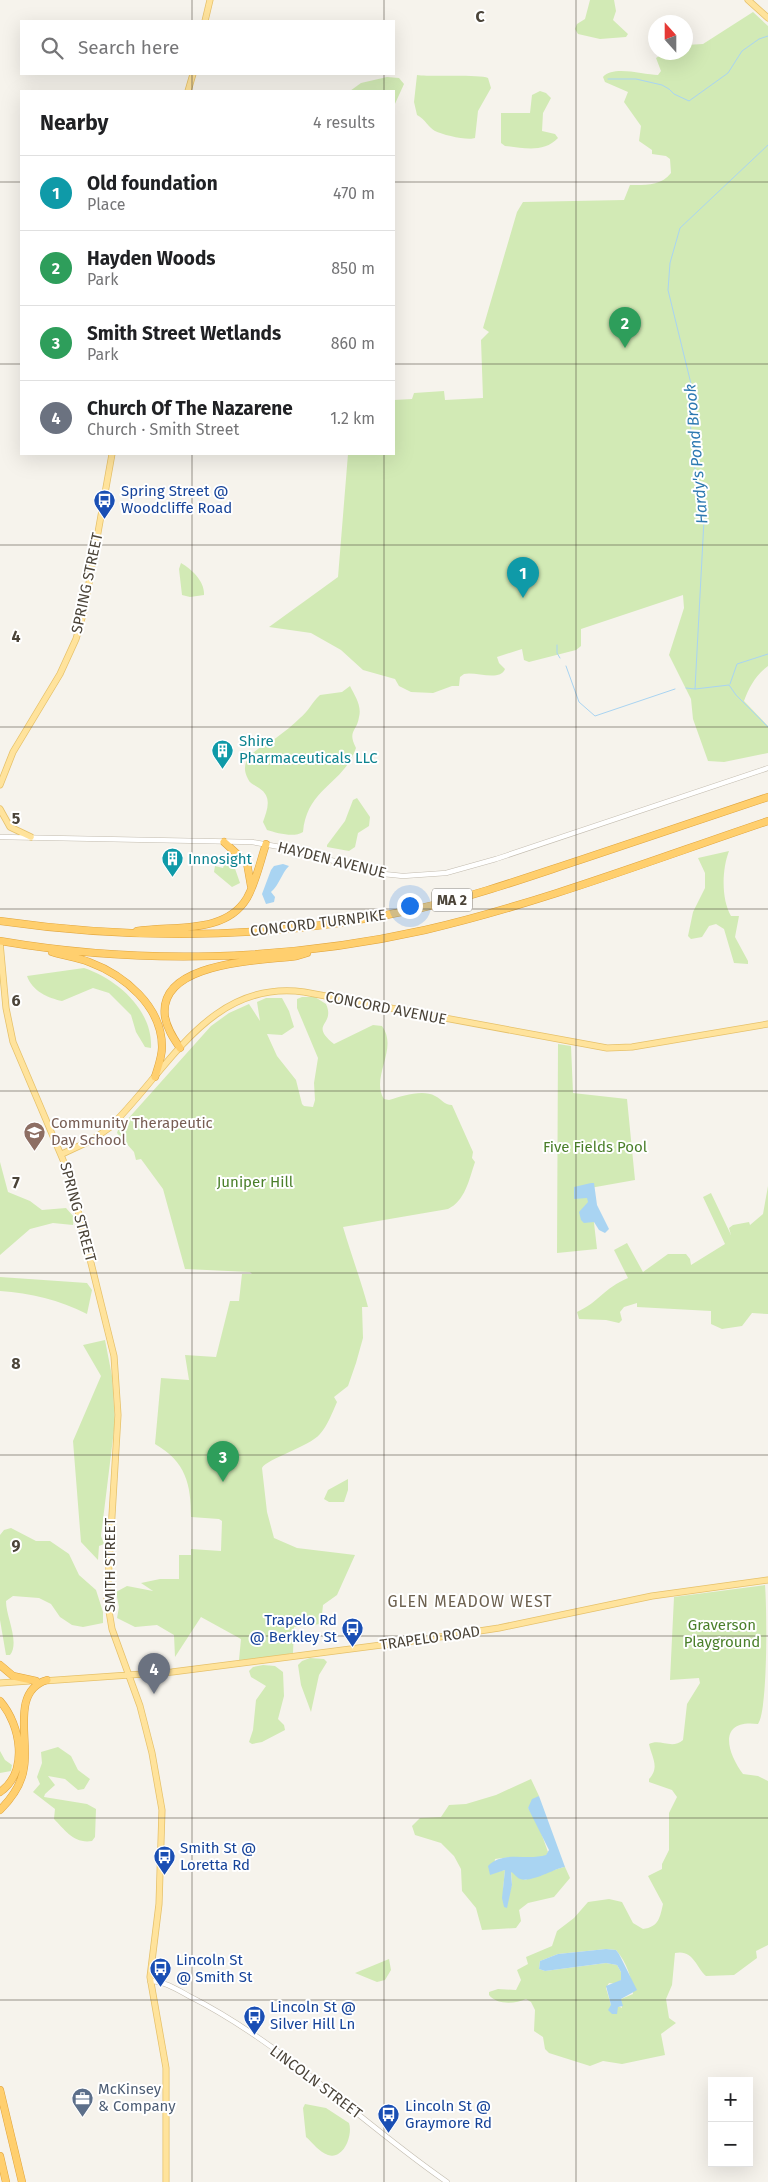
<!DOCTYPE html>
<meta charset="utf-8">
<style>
body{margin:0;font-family:"Fira Sans",sans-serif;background:#f2f2f2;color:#202124}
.controls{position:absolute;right:15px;bottom:15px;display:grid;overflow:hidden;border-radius:0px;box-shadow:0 5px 20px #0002}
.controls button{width:45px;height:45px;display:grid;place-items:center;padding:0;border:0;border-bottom:1px solid #e0e0e0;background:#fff;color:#202124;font:25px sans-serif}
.compass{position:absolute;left:648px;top:15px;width:45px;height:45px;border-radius:50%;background:#fff;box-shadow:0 5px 20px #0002;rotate:339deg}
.you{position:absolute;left:409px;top:905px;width:18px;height:18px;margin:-12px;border:4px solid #fff;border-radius:50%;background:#1a73e8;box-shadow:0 0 0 8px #1a73e833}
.badge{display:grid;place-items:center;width:32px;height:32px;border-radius:50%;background:#2563eb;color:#fff;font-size:16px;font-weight:700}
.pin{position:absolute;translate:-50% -41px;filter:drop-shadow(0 1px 2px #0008)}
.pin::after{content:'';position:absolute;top:26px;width:18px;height:15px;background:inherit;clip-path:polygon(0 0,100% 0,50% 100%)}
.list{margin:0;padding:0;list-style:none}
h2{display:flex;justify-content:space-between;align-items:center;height:65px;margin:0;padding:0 20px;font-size:21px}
h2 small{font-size:16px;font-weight:400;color:#757577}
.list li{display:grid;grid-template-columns:32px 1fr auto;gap:15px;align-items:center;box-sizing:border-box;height:75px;padding:0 20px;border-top:1px solid #e0e0e0}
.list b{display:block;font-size:19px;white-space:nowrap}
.list p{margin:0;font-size:16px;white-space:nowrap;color:#757577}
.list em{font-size:16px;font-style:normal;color:#757577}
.icon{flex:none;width:28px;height:28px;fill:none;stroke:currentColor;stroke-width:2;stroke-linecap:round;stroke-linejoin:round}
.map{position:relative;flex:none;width:768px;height:2182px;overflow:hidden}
.search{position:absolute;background:#fff;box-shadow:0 5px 20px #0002;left:20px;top:20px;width:375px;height:55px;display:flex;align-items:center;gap:12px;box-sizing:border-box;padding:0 18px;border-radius:0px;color:#757577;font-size:19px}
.panel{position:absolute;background:#fff;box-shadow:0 5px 20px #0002;left:20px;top:90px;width:375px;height:365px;border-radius:0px}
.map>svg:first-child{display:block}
.green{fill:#d2eab5;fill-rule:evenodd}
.water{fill:#a9d4f2}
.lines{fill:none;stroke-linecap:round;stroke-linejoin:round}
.stream{stroke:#a9d4f2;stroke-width:1}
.minor-casing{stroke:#c2bbae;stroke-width:5.5}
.major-casing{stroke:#e6c16a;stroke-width:7}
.highway-casing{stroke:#e0a43c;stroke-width:8}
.minor{stroke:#fff;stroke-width:4.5}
.major{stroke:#ffe39c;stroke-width:5.5}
.highway{stroke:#ffcf6e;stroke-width:7}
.grid{fill:none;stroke:#4b4439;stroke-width:1;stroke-opacity:0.55}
.labels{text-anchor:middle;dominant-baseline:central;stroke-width:4;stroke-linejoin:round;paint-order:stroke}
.shield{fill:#fff;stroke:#817c74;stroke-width:1}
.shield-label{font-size:14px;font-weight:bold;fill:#4b4439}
.transit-label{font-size:15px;fill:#164399;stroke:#fff;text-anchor:start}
.street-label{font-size:15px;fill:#4b4439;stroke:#fff}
.culture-label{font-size:15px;fill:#0d838f;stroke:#fff;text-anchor:start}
.education-label{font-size:15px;fill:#785e54;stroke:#fff;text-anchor:start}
.park-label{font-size:15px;fill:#4a7f2a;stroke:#fff}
.service-label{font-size:15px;fill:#4e5e75;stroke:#fff;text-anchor:start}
.water-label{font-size:16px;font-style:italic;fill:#2e7ab2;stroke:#fff}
.neighbourhood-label{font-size:16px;letter-spacing:1px;fill:#6e6250;stroke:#fff}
.grid-label{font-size:16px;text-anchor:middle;font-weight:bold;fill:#4b4439;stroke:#fff;stroke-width:4;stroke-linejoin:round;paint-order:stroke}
</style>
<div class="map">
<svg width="768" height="2182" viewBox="0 0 768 2182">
<rect width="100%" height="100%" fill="#f6f3ec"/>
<path class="green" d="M590 0H614L616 11 613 20 628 34 626 37 600 39 578 34 575 29 577 24 585 19Z
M753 12 768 26V666C756 675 749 687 744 701L768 726V753L724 762 708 761 693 719 691 699 669 655 684 608 683 595 581 629V646L576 650 529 662 524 660 522 649 497 657 499 663 505 669C500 682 475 671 464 674L460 677 459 686H452L433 693 411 692 399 686 395 679 363 670 341 650 311 633 269 627 338 577 348 454H394V400L412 399 414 393 444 391 445 400 483 398 481 340 489 332 483 328 517 212 523 202 624 200 630 185C645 185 661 186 671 173L670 159 666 156 652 154V150L639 141 641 126 624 102 628 92 605 82 603 77C614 65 643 75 658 75L661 71 656 58 664 53 686 52V45L703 44Z
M417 75C431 77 480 74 488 78L491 88 478 111 475 138C468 141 443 135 435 131 429 128 425 119 417 115L414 102Z
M387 77 399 78 404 84 394 106V91H350L361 83Z
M540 91 546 93 551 98 543 113 542 131 555 134 558 138C544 153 524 148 505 146L501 143V113H530L532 95Z
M181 563C192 569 205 582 204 595L190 597 182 595 179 569Z
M350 686C355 696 362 706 359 717 357 732 347 730 356 748 343 785 307 788 303 832 294 838 277 833 267 830L263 822C267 810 273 797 259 788 255 785 250 784 248 779 236 757 262 747 276 738 284 732 293 725 300 718 308 712 312 702 320 695L342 692Z
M357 798 370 817 369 826 358 833 355 847 349 851 327 847V845L345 821 353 800Z
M729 851C722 869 721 899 731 916H739L735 937 748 961V964L734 963 724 929 716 924 709 926 702 937 691 939 688 936 693 912 705 888V873L698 858Z
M232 860 240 883 232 887 214 872 215 866 223 868 225 862Z
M84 968C117 979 153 1010 151 1048L145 1047 136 1032 131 1015 109 993 93 988 62 1001C48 998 32 991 27 976Z
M302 997H315L326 1004C336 1026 308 1023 334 1044L373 1025 382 1026C399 1049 370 1077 384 1099L389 1100C402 1096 423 1089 435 1096 442 1099 444 1105 452 1105L473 1152 472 1158 475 1162C469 1180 465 1201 448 1209L343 1227C351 1254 361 1281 368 1307H362L363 1338 356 1363 348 1386 334 1397 337 1402C332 1413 328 1425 320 1434 309 1447 266 1459 262 1468L267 1512 274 1538 297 1548 355 1555 337 1595 323 1605 321 1624 294 1627 293 1653 270 1658 239 1660 241 1639 201 1617 175 1657 174 1635 157 1625 135 1627 117 1618 119 1607 116 1592 127 1586 153 1591 141 1583 160 1579H179V1555H191V1549L221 1551 222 1521 219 1519 191 1517C191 1484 186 1462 155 1444L161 1378 189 1380 185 1355 216 1357 230 1301H239L242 1274H252L250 1272 185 1269 163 1189 141 1159 136 1160 134 1152 117 1133 118 1130 211 1026 229 1013 249 1004 260 1021 257 1002 266 998H282L289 1011 294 1027 282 1035 267 1034 277 1056 296 1080 302 1104 304 1106 313 1107 315 1100 314 1083 318 1058 297 1008V999Z
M558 1044 571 1046 573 1093 627 1099 635 1180 590 1188 597 1249 557 1253Z
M0 1162 8 1192 30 1201 42 1210 66 1208 74 1217 73 1225 53 1223 30 1229 0 1255Z
M768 1186V1314L752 1313 742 1326 722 1329 711 1324V1311L637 1307V1303L624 1307 620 1312 622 1320 619 1323 606 1320 579 1319 577 1312C599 1302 604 1288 628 1278L614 1250 627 1243 643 1272 668 1254H686L690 1259 691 1265 725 1244 703 1197 711 1193 731 1235 729 1228 733 1225 749 1222 750 1225 763 1214Z
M0 1277 87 1283 92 1290 87 1314C59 1300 31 1293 0 1291Z
M105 1340 112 1376 115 1422 101 1536 104 1544 99 1546 98 1560 81 1542 73 1441 101 1376 83 1345Z
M348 1479V1490L344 1502H329L324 1499 328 1490Z
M11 1528 36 1541H50L69 1554 79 1575 96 1590 103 1612V1623L83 1627 72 1625 60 1617 51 1604 39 1598 13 1596 6 1601C6 1617 20 1642 10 1655H6L0 1620V1535L4 1530Z
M765 1585C767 1608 768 1711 758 1724 718 1719 726 1751 743 1774L758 1776 768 1781V1945L756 1951 757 1958 734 1975 706 1976C696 1967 693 1949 675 1953L672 1985 666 1999 669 2018 676 2023 661 2034 665 2055 622 2064 603 2061 590 2066 549 2053 545 2049 543 2037 534 2031 535 2010 531 2002 526 1999C515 2004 497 2005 489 1995V1992L498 1989 516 1990 521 1980 517 1970 528 1964 526 1957 552 1946 557 1931 574 1918 588 1902 609 1899 622 1902 633 1923 643 1929C659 1927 660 1917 663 1904L648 1876 662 1869V1864L669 1850V1813L677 1797 672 1790 649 1782V1779C660 1767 652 1758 649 1744 660 1738 672 1750 683 1740L687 1704 700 1683 699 1678 670 1680 674 1597ZM606 1949 616 1950C627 1963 632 1978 633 1994L621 1999 622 2008 618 2006 616 2009 611 2005 606 1988 609 1983 616 1984 621 1980V1972L617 1965 606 1963 545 1971 539 1969 540 1961 558 1954Z
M310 1658 324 1659 327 1662 319 1675 311 1712 301 1685 298 1665 302 1661Z
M263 1665 275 1666 283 1672 284 1696 278 1719 284 1725 285 1730 262 1742 252 1744 249 1742 253 1730 256 1700 266 1686 251 1677 249 1671 253 1667Z
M58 1747 71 1756 78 1770 90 1779 84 1789 78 1790 65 1779 48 1776 55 1785 45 1794 44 1797 87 1804 96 1809 95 1837 92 1841C74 1844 65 1830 54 1819L55 1809 33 1792 40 1784 37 1777 42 1763 41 1752Z
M0 1751 5 1760 12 1765 11 1771 0 1773Z
M531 1779 539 1796 528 1808 538 1824 548 1852 546 1856C529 1860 512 1856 495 1859L493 1873 505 1870 503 1890 508 1899 512 1884 511 1871 525 1880C530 1878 562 1867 565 1867L570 1878 554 1897 528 1903 519 1910 521 1921 516 1928 482 1930 476 1908 462 1891 461 1869 454 1856 441 1843 415 1835 412 1826 420 1818 441 1817 449 1805 466 1804 496 1795Z
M389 1959 391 1970 385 1980 377 1982 355 1973Z
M305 2104 326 2108 349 2123C353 2135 344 2160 328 2155 319 2152 313 2143 306 2137L303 2108Z"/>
<path class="water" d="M283 864 289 866C281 874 280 884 271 892L275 897 274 902 266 904 262 894 271 870 274 866Z
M591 1183H594L597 1205 609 1229 605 1233 599 1230 594 1222 584 1223 581 1220 579 1212 588 1202 587 1198 574 1199V1187Z
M539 1796 565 1867C555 1868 532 1883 520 1879 516 1877 514 1873 511 1872L512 1885 507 1908 504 1907 502 1898 505 1870 490 1875 488 1866C503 1850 527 1861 546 1855L549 1850 528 1808 532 1799Z
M606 1949 616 1950 619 1954 637 1990 621 1999 623 2006 618 2007 617 2014H612L608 2010 611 2005 606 1986 621 1980V1972L617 1965 606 1963 545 1971 539 1969 540 1961 558 1954Z"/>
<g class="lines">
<path class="stream" d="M608 79H636L662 85 669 89 674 94 689 101 728 73 742 51 759 39 768 36
M768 145 680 228 670 263 668 290 694 396 690 421 694 464 704 520 695 689 729 685 736 695 768 727
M557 645V653L560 658
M566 666 579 702 595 716 675 689
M730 684 737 664 768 654
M686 688 695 689"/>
<defs>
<path id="minor" d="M0 837 252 842 297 850 374 873 403 876 446 873 496 859 768 768
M150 1981C164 1981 178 1990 189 1996 284 2044 360 2122 447 2182"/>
<path id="major" d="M748 0 768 18
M205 21 210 0
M188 91 193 74
M0 785 13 752 60 674 76 639 84 611 112 454
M0 809 10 827 31 837
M0 943 6 1008 13 1042 69 1174 114 1356 118 1415 107 1599 112 1629 140 1706 152 1753 162 1810 159 1904 150 1977 166 2068V2182
M62 1154 92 1140 109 1128C168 1071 209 979 304 992L607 1048 632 1047 768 1024
M43 1681 172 1672 420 1640 499 1628 652 1596 768 1580
M0 1683 29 1681"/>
<path id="highway" d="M224 842 247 863 251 886
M0 921C140 941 282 939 421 908 475 896 528 877 580 860 643 839 705 818 768 797
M137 931C173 925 225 935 247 898 256 882 260 862 266 844
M0 941C140 965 286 961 425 930 541 903 655 859 768 821
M52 952C64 956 77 957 89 962 124 975 162 1006 162 1047 162 1057 158 1067 155 1077
M180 1048C174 1039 167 1029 165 1017 157 961 261 961 297 956L307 953
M0 1665 13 1676 36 1681
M0 1701C21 1725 29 1772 0 1792
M0 1810C12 1798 22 1784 24 1767 29 1739 11 1691 47 1680
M0 2090 22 2182
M0 2156 6 2182"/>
</defs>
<use href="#minor" class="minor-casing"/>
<use href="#major" class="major-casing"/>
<use href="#highway" class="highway-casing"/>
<use href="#minor" class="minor"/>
<use href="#major" class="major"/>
<use href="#highway" class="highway"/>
</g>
<path class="grid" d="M192 0V21M384 0V21M576 0V2182M192 74V91M384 74V91M0 182H21M394 182H768M0 364H21M394 364H768M192 454V2182M384 454V2182M0 545H768M0 727H768M0 909H768M0 1091H768M0 1273H768M0 1455H768M0 1636H768M0 1818H768M0 2000H768"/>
<defs>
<symbol id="bus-pin" viewBox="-11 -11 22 30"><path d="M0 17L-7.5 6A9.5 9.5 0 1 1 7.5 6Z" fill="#1a4fb4" stroke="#fff"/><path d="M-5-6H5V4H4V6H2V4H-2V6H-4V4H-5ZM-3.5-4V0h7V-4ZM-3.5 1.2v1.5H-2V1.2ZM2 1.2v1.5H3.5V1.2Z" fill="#fff"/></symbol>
<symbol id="building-pin" viewBox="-11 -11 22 30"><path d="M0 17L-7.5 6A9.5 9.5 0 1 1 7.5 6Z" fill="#0f9aa8" stroke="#fff"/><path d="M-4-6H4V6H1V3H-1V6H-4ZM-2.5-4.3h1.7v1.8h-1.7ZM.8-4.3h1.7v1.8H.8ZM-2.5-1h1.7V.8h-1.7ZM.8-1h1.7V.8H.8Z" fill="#fff"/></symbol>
<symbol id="school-pin" viewBox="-11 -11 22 30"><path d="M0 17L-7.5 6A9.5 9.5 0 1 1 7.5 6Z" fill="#8d6e63" stroke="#fff"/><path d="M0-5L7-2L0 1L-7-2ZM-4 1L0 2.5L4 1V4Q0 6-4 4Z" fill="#fff"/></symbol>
<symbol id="office-pin" viewBox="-11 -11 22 30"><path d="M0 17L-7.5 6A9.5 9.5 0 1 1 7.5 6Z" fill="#5c6f8a" stroke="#fff"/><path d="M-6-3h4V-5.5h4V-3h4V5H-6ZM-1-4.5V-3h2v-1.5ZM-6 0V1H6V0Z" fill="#fff"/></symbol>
</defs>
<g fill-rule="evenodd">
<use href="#bus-pin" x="92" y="488" width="25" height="34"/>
<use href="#building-pin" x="210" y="738" width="25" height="34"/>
<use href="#building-pin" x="160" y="846" width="25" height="34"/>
<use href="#school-pin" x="22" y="1120" width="25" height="34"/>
<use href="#bus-pin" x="340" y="1616" width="25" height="34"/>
<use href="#bus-pin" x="152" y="1844" width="25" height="34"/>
<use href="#bus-pin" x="148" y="1956" width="25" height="34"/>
<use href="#bus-pin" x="242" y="2004" width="25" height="34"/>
<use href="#office-pin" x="70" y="2086" width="25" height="34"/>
<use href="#bus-pin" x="376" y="2102" width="25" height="34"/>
</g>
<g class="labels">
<rect class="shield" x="432" y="888.5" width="40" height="23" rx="4"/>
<g class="shield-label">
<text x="452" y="900">MA 2</text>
</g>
<g class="transit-label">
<text x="121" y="491">Spring Street @<tspan x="121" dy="17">Woodcliffe Road</tspan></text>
<text x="337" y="1620" text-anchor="end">Trapelo Rd<tspan x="337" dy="17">@ Berkley St</tspan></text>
<text x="180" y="1848">Smith St @<tspan x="180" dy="17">Loretta Rd</tspan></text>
<text x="176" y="1960">Lincoln St<tspan x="176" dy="17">@ Smith St</tspan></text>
<text x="270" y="2007">Lincoln St @<tspan x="270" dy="17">Silver Hill Ln</tspan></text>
<text x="405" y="2106">Lincoln St @<tspan x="405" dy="17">Graymore Rd</tspan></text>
</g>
<g class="street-label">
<text transform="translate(87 583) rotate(-78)">SPRING STREET</text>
<text transform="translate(332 860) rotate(14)">HAYDEN AVENUE</text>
<text transform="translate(318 923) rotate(-7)">CONCORD TURNPIKE</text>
<text transform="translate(386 1008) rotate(11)">CONCORD AVENUE</text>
<text transform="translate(78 1212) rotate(75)">SPRING STREET</text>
<text transform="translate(110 1565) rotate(-90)">SMITH STREET</text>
<text transform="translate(430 1638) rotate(-8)">TRAPELO ROAD</text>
<text transform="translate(316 2082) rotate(37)">LINCOLN STREET</text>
</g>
<g class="culture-label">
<text x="239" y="741">Shire<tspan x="239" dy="17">Pharmaceuticals LLC</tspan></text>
<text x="188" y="859">Innosight</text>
</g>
<g class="education-label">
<text x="51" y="1123">Community Therapeutic<tspan x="51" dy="17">Day School</tspan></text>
</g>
<g class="park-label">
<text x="595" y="1147">Five Fields Pool</text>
<text x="255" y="1182">Juniper Hill</text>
<text x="722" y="1625">Graverson<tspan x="722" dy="17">Playground</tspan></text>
</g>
<g class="service-label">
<text x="98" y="2089">McKinsey<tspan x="98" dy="17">&amp; Company</tspan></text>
</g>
<g class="water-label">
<text transform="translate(696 454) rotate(-95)">Hardy's Pond Brook</text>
</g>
<g class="neighbourhood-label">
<text x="470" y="1601">GLEN MEADOW WEST</text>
</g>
</g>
<g class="grid-label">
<text x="480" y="22">C</text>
<text x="16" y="642">4</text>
<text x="16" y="824">5</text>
<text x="16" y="1006">6</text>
<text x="16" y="1188">7</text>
<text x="16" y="1369">8</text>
<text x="16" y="1551">9</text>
</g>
</svg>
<div class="controls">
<button>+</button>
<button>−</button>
</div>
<svg class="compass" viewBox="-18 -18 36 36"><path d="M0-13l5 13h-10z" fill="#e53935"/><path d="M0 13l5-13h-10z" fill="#757577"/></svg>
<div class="you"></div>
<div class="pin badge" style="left:523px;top:598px;background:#0f9aa8">1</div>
<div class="pin badge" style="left:625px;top:348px;background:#2e9e5b">2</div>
<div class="pin badge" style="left:223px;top:1482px;background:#2e9e5b">3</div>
<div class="pin badge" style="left:154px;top:1694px;background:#6b7280">4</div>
<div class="search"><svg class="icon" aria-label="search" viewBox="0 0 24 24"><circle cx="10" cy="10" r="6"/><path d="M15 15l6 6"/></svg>Search here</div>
<section class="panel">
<h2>Nearby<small>4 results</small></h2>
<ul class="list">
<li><span class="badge" style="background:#0f9aa8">1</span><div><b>Old foundation</b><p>Place</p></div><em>470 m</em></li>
<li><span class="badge" style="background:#2e9e5b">2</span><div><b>Hayden Woods</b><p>Park</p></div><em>850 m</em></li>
<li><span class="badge" style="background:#2e9e5b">3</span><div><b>Smith Street Wetlands</b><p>Park</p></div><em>860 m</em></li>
<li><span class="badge" style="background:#6b7280">4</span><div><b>Church Of The Nazarene</b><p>Church · Smith Street</p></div><em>1.2 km</em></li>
</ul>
</section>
</div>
